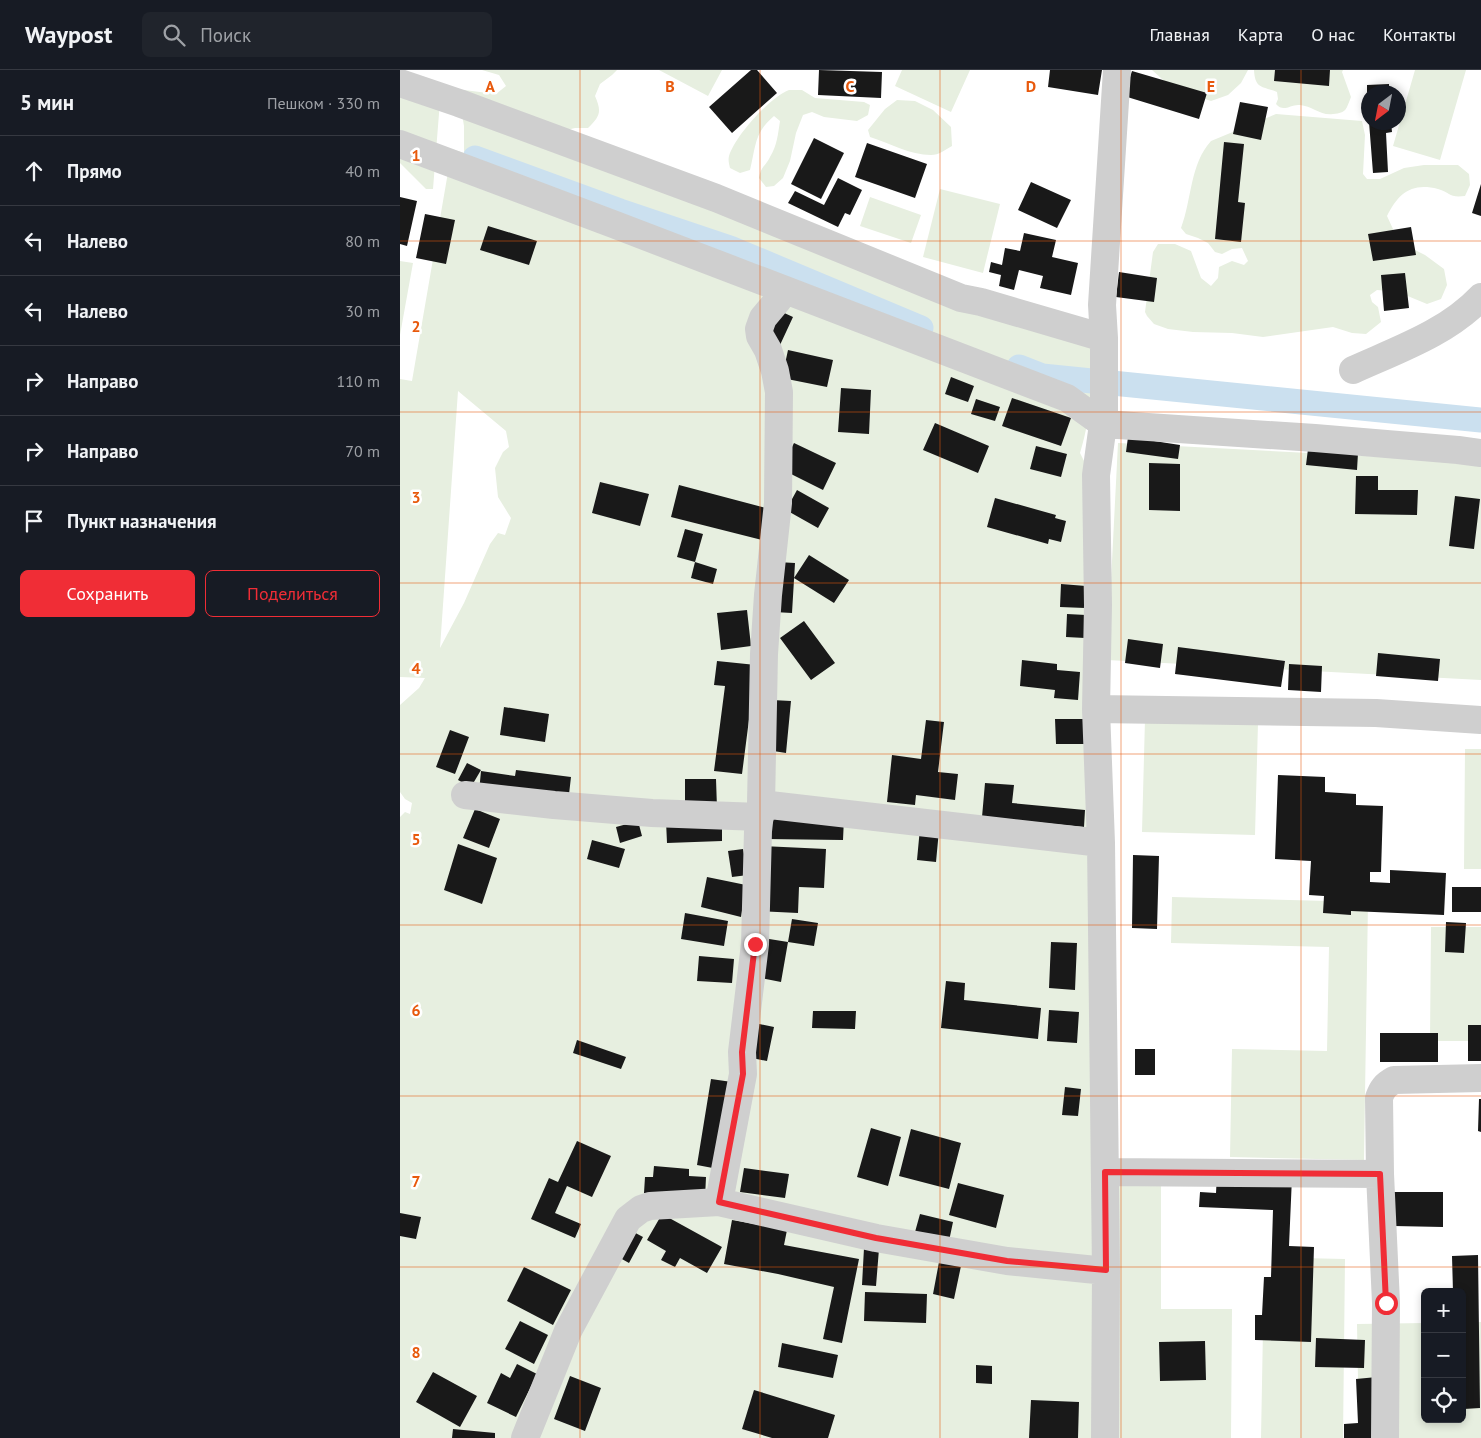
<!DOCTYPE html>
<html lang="ru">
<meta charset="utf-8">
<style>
body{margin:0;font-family:"PT Sans",sans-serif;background:#20242c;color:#f1f3f6}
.controls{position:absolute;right:15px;bottom:15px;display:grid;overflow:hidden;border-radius:8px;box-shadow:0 2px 8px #0003}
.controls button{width:45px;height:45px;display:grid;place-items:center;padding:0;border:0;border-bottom:1px solid #363941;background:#171b24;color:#f1f3f6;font:25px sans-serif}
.compass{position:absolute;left:961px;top:15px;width:45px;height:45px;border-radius:50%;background:#171b24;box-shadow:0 2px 8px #0003;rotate:212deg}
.stop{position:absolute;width:15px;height:15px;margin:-11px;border:4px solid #f02d36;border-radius:50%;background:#fff}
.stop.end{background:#f02d36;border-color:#fff;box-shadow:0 1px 5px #0008}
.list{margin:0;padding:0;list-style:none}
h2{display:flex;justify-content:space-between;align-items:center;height:65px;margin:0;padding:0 20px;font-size:21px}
h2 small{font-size:16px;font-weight:400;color:#9ea1a6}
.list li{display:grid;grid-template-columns:32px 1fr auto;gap:15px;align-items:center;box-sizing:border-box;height:70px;padding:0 20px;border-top:1px solid #363941}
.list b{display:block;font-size:19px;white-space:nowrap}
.list em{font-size:16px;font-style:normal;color:#9ea1a6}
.actions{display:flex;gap:10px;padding:15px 20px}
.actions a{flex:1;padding:11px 0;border:1px solid #f02d36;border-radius:8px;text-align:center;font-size:18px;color:#f02d36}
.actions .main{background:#f02d36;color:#fff}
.icon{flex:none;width:28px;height:28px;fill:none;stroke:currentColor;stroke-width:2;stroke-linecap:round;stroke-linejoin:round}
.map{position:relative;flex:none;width:1081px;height:1368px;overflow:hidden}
header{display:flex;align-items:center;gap:30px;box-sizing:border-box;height:70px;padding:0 25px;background:#171b24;border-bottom:1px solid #363941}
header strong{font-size:24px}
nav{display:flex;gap:28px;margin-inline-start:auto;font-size:18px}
.search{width:350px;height:45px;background:#20242c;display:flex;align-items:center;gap:12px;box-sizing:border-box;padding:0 18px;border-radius:8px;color:#9ea1a6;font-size:19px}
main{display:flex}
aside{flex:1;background:#171b24}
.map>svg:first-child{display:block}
.green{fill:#e7efe0;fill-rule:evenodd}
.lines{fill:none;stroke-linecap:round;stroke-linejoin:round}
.canal{stroke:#cbe0ef;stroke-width:25}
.building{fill:#191919}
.minor{stroke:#cfcfcf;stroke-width:28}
.route{stroke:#f02d36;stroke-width:6}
.grid{fill:none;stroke:#e8590c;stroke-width:1;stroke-opacity:0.55}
.grid-label{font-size:16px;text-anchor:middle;font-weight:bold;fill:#e8590c;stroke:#fff;stroke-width:5;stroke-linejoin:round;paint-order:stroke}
</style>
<header>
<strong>Waypost</strong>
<div class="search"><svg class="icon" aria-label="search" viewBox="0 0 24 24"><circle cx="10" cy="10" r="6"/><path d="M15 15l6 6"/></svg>Поиск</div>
<nav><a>Главная</a><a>Карта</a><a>О нас</a><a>Контакты</a></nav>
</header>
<main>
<aside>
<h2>5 мин<small>Пешком · 330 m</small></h2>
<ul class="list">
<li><svg class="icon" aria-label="ahead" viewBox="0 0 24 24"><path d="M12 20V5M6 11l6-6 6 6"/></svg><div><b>Прямо</b></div><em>40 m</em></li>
<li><svg class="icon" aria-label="left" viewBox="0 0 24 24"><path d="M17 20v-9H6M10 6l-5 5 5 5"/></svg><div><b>Налево</b></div><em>80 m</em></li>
<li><svg class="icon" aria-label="left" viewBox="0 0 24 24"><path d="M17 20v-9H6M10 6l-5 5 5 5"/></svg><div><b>Налево</b></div><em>30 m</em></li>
<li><svg class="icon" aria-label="right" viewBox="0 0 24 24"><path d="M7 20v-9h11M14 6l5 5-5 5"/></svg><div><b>Направо</b></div><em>110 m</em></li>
<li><svg class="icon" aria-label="right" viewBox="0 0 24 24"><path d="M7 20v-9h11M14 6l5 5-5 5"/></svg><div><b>Направо</b></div><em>70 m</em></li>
<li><svg class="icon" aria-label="arrive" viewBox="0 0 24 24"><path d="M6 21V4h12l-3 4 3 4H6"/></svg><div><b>Пункт назначения</b></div></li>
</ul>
<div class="actions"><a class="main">Сохранить</a><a>Поделиться</a></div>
</aside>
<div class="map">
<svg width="1081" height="1368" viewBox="0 0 1081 1368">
<rect width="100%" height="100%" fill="#fff"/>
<path class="green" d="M82 0H217L212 5 200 14 195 26C202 42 200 46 188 58H175L167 60 56 19 96 24 106 16 99 5Z
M259 0H322L308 26Z
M502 0H570L551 42 495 16Z
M752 0H848L841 13 828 25 811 31 772 18Z
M854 0H943L942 2 951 27C946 39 947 43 933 44 921 46 912 36 900 35 890 34 884 43 876 34L878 29 877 22C862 16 855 19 854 0Z
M1015 0H1066L1040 90 993 76Z
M0 17 40 31 33 119H26L0 93Z
M389 20H402L415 28 464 32 470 35 468 45 457 51 424 47 412 42 403 45 396 63 390 91 383 108 374 116 366 117 359 108C361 96 365 97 370 87 377 76 378 64 380 51L374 46C354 63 356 76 350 100L340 103 330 98C329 94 328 90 329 86 335 66 370 27 389 20Z
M497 30 515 31 533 40 551 57 552 76C545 80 539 85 531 85 510 85 489 73 470 67L468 60 485 39Z
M61 38 692 263C691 305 693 342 680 383L691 405 707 1368H0V747L5 742 10 744 12 733 5 729 0 722V635L19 618 25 608 0 607V309L12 311 52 79 64 83V56ZM58 321 106 361 109 377 103 382 95 398 98 427 111 448 105 465 98 463 90 474 64 533 40 578Z
M876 44 962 51 965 65 963 104 967 109H980L1004 98 1024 95H1058L1069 104 1070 115 1065 126C1049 128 1051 123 1038 119 1011 112 998 124 987 146L999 172 1025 185 1044 199 1047 215 1041 229 1027 234 998 222 977 220 970 225 972 232 978 237 981 252 966 264 952 263 933 257 863 267 832 263 793 262 768 259 754 254 747 246 745 242 753 182 758 174H775L791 181 801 208 811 216 818 208 819 197 832 191 844 195 848 191 842 178 832 179 822 184 815 182 808 173 798 168 786 164 781 158C792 129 790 94 811 71Z
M540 119 600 134 583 203 523 187Z
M470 127 521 145 511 173 460 156Z
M0 191 13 193 0 265Z
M718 373 1081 392V610L707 590Z
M745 649 858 653 855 765 742 762Z
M1065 679H1081V799H1064Z
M772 827 968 832 964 1090 830 1087 832 979 927 981 929 877 771 873Z
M1031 857H1081V971H1030Z
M717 1106H761V1239H832L831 1368H716Z
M901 1188 945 1189 943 1368H861L863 1258Z
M1062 1252H1081V1368H959L957 1254 1025 1253V1349H1062Z"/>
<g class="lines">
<path class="canal" d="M75 88 220 141 330 178 521 258
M619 297 642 306 1081 350"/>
</g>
<path class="building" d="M351 0H357L377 23 332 63 309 37Z
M419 0 482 2 481 28 418 25Z
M650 0H702L698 25 648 17Z
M875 0H930L929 16 874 11Z
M732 1 807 23 799 49 724 26Z
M989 14V22H967V15Z
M840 32 868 37 861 70 833 64Z
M969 52H991L992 62 986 63 988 102 973 103Z
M414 68 444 83 421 129 391 114Z
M824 72 844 74 838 132 845 133 841 172 815 169Z
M467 73 527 94 515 128 455 107Z
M438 108 462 120 450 145 445 143 438 157 388 133 395 121 424 135Z
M631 112 671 130 657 158 618 140Z
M1081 114V146L1072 143Z
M0 127 17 131 7 176 0 174Z
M25 144 55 150 46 194 16 188Z
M88 156 137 171 129 195 80 180Z
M1011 157 1016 185 973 191 968 164Z
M624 163 656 170 652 187 678 193 671 225 640 218 643 206 619 200 614 220 599 216 601 205 589 202 591 192 602 195 605 178 620 181Z
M719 202 757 208 754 232 716 227Z
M1005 203 1009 238 984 241 981 205Z
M380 241 393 247 380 275 367 269Z
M388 280 433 290 427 317 382 308Z
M551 307 574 316 568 332 545 324Z
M441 318 471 320 469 364 438 362Z
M612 328 671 348 661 376 602 356Z
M576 329 600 337 595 351 571 344Z
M535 353 589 376 578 403 523 380Z
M728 367 780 375 778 389 726 382Z
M394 373 436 393 423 420 381 399Z
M636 376 667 384 661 407 630 399Z
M908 379 958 383 957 400 906 395Z
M749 393 780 394V441L749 440Z
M956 406H978V420H1018L1017 445 955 444Z
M200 412 249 424 240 456 192 443Z
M279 415 370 439 362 470 271 447Z
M397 420 429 438 418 458 386 440Z
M1055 426 1080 429 1074 479 1049 476Z
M595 428 656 445 655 448 666 451 661 472 649 469 648 474 587 457Z
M285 459 303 464 295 492 277 487Z
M409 485 449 510 434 533 394 508Z
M295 492 317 499 313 514 291 508Z
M377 492 395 493 392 543 374 542Z
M661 514 686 516 685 538 660 537Z
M347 540 351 576 321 580 317 543Z
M667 544 686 545 685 568 666 567Z
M404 551 435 593 411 610 380 568Z
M728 569 763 574 760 598 725 593Z
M778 577 885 591 881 617 775 604Z
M978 583 1040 589 1038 611 976 606Z
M622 590 657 594V600L680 602 678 630 654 628 655 620 620 616Z
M317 591 356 595 342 704 314 701 325 616 314 615Z
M889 594 922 596 921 622 888 620Z
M372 630 391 631 386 683 367 680Z
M104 637 149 644 145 672 100 665Z
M655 649H684V674H656Z
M526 650 544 652 538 702 558 704 555 730 516 725 515 735 487 732 492 685 521 689Z
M50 660 69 667 55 704 36 697Z
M67 693 81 700 71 717 58 710Z
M116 700 171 707 168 733 79 722 81 701 115 706Z
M878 705 925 707V722L956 724V735L983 736 981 802H970V812L990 813V800L1046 803 1044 845 951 841V845L923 843 924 826 909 825 911 791 875 789Z
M285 709H316L317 738 285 739Z
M585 713 614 715 612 733 685 740 684 757 582 747Z
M75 739 100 749 89 778 63 768Z
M366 747 444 748 443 770 366 769Z
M322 749V771L267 773 266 751Z
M238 751 242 766 220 773 216 757Z
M520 758 539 760 536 792 517 790Z
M192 770 225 779 219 798 187 789Z
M58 774 97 788 82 834 44 820Z
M362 776 426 779 424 818 399 817 398 843 359 841Z
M343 779 348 805 332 807 328 781Z
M733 785 759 786 757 859 732 858Z
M307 807 346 815 341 847 301 837Z
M1052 817H1081V842H1052Z
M285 843 328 851 324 876 281 869Z
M392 849 418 853 414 876 388 872Z
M1046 852 1066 853 1064 883 1045 882Z
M363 868 388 872 381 912 356 907Z
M651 872 677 873 675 920 649 918Z
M299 886 334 889 332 913 297 911Z
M546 911 565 913 564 930 641 938 638 969 541 958Z
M649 940 679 942 677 973 647 971Z
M413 941H456L455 959 412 958Z
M350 952 374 957 367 991 342 986Z
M1068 955H1081V991H1068Z
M980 963H1038V992H980Z
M177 970 226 987 221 999 173 983Z
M735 979H755V1005H735Z
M311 1009 332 1012 318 1099 297 1095Z
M665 1017 681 1019 678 1046 662 1045Z
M1079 1029H1081V1062L1078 1061Z
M471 1058 501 1067 488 1116 457 1107Z
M511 1059 561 1073 549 1119 499 1106Z
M177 1071 211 1086 192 1127 167 1116 155 1143 181 1154 175 1168 131 1149 149 1108 158 1112Z
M254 1096 289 1099V1106L306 1107 305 1128 244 1123 245 1107H253Z
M344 1098 389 1104 385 1128 340 1122Z
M817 1104 892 1107 889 1176 914 1177 911 1272 855 1270V1245H862L864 1207H871L873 1140 799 1137 800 1122 816 1123Z
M558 1113 604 1125 596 1158 549 1145Z
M994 1122H1043V1157L994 1156Z
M0 1143 21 1147 16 1169 0 1166Z
M262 1144 322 1177 307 1203 280 1188 275 1197 261 1190 266 1181 247 1170Z
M520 1144 553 1152 549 1171 515 1162Z
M332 1150 387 1160 384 1175 459 1189 442 1273 423 1269 434 1217 378 1204 324 1194Z
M228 1159 243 1167 229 1193 213 1184Z
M464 1178 479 1179 476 1216 462 1215Z
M1078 1185 1080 1338 1064 1339V1311H1062V1222H1053L1052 1186Z
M539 1192 561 1196 554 1229 533 1224Z
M124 1197 171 1220 153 1255 107 1231Z
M465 1222 527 1224 526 1253 464 1251Z
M120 1251 148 1265 134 1294 105 1279Z
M916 1268 965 1270 964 1298 915 1297Z
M805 1271 806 1310 760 1311 759 1272Z
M382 1273 438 1285 433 1308 378 1297Z
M117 1294 137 1304 116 1347 87 1333 101 1303 110 1308Z
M576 1295 592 1296V1314L576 1313Z
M33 1302 77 1326 60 1357 16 1332Z
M170 1306 201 1318 185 1361 154 1349Z
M977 1307 981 1368H944V1354L958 1353 956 1309Z
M354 1320 435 1345 428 1368H372L342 1359Z
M631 1330 679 1332 678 1368H629Z
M53 1359 95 1363V1368H52Z"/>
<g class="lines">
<path class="minor" d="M0 13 59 33 316 128 561 228 581 232 704 268V347L696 405 698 535 696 639 701 773 706 1201 705 1368
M0 74 213 154 667 328 703 354 915 368 1058 380 1081 383
M378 230 363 248 359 259 360 266 368 280 375 301 379 322 378 433 368 525 364 584 361 734 701 773
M704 268 702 235 717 0
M953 300C997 280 1047 263 1081 227
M696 639 976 643 1081 650
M65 725 154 735 252 743 360 747
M361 734 358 761 355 874 342 982 343 1004 319 1132 476 1168 607 1191 706 1201
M705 1102 980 1104 979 1028C982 1019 985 1015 994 1010L1081 1008
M980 1104 986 1233 985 1368
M125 1368 168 1261 228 1149 241 1139 250 1136 319 1132"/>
</g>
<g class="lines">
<path class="route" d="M355 874 342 982 343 1004 319 1132 476 1168 607 1191 706 1200 705 1102 980 1104 986 1233"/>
</g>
<path class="grid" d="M180 0V1368M360 0V1368M540 0V1368M721 0V1368M901 0V1368M0 171H1081M0 342H1081M0 513H1081M0 684H1081M0 855H1081M0 1026H1081M0 1197H1081"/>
<g class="grid-label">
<text x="90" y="22">A</text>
<text x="270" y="22">B</text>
<text x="450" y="22">C</text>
<text x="631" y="22">D</text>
<text x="811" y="22">E</text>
<text x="16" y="91">1</text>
<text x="16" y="262">2</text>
<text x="16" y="433">3</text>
<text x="16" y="604">4</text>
<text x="16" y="775">5</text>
<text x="16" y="946">6</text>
<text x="16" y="1117">7</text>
<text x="16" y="1288">8</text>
</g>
</svg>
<div class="controls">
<button>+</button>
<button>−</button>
<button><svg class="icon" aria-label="locate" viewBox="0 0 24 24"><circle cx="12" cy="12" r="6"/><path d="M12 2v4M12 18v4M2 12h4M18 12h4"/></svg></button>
</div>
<svg class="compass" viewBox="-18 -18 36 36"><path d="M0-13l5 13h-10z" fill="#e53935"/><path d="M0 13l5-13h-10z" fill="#9ea1a6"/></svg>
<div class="stop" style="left:986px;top:1233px"></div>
<div class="stop end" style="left:355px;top:874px"></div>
</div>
</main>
